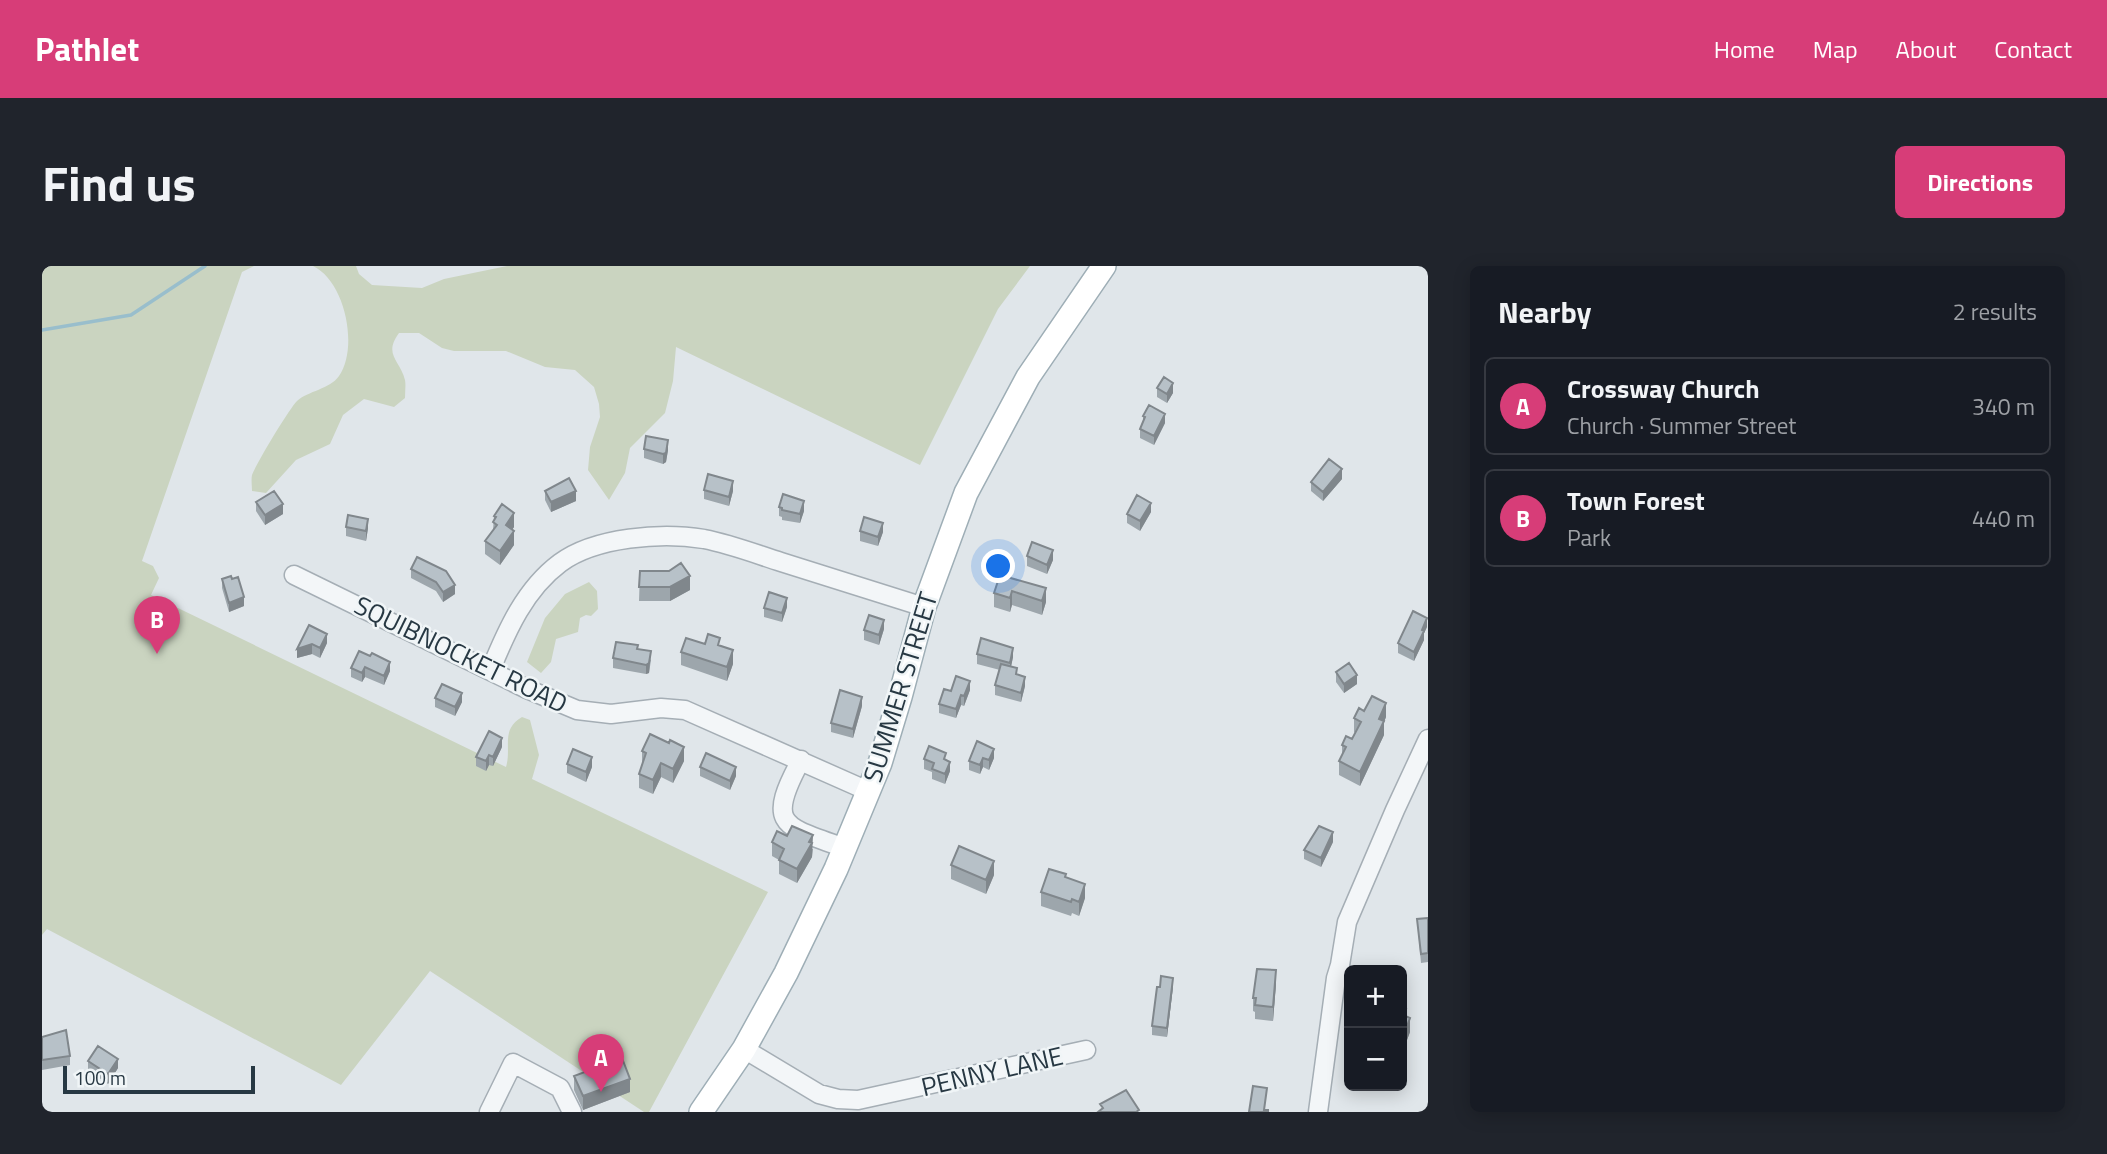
<!DOCTYPE html>
<meta charset="utf-8">
<style>
body{margin:0;font-family:"Titillium Web",sans-serif;background:#20242c;color:#f1f3f6}
.controls{position:absolute;right:21px;bottom:21px;display:grid;overflow:hidden;border-radius:10px;box-shadow:0 4px 18px #0003}
.controls button{width:63px;height:63px;display:grid;place-items:center;padding:0;border:0;border-bottom:2px solid #363941;background:#171b24;color:#f1f3f6;font:35px sans-serif}
.scale{position:absolute;left:21px;bottom:18px;width:192px;box-sizing:border-box;padding-left:7px;border:4px solid #273843;border-top:0;font-size:19px;line-height:24px;white-space:nowrap;color:#273843;-webkit-text-stroke:5px #f0f5f7;paint-order:stroke}
.you{position:absolute;left:957px;top:301px;width:24px;height:24px;margin:-18px;border:5px solid #fff;border-radius:50%;background:#1a73e8;box-shadow:0 0 0 10px #1a73e833}
.badge{display:grid;place-items:center;width:46px;height:46px;border-radius:50%;background:#d73d78;color:#fff;font-size:23px;font-weight:700}
.pin{position:absolute;translate:-50% -58px;filter:drop-shadow(0 2px 4px #0008)}
.pin::after{content:'';position:absolute;top:37px;width:24px;height:21px;background:inherit;clip-path:polygon(0 0,100% 0,50% 100%)}
.list{margin:0;padding:0;list-style:none}
h2{display:flex;justify-content:space-between;align-items:center;height:91px;margin:0;padding:0 28px;font-size:30px}
h2 small{font-size:23px;font-weight:400;color:#9ea1a6}
.list li{display:grid;grid-template-columns:46px 1fr auto;gap:21px;align-items:center;box-sizing:border-box;height:98px;margin:0 14px 14px;padding:0 14px;border:2px solid #363941;border-radius:10px}
.list b{display:block;font-size:26px;white-space:nowrap}
.list p{margin:0;font-size:23px;white-space:nowrap;color:#9ea1a6}
.list em{font-size:23px;font-style:normal;color:#9ea1a6}
.map{position:relative;flex:none;width:1386px;height:846px;overflow:hidden;border-radius:10px}
header{display:flex;align-items:center;gap:42px;box-sizing:border-box;height:98px;padding:0 35px;background:#d73d78;color:#fff}
header strong{font-size:33px}
nav{display:flex;gap:38px;margin-inline-start:auto;font-size:24px}
.intro{display:flex;align-items:center;justify-content:space-between;box-sizing:border-box;height:168px;padding:0 42px}
h1{margin:0;font-size:49px}
.button{padding:18px 32px;border-radius:10px;background:#d73d78;color:#fff;font-size:24px;font-weight:700}
main{display:flex;gap:42px;padding:0 42px}
aside{flex:1;background:#171b24;border-radius:10px;box-shadow:0 4px 18px #0003}
.map>svg:first-child{display:block}
.green{fill:#cad4c0}
.lines{fill:none;stroke-linecap:round;stroke-linejoin:round}
.stream{stroke:#99becc;stroke-width:3.5}
.minor-casing{stroke:#a5aeb5;stroke-width:21}
.major-casing{stroke:#9eaeb6;stroke-width:26}
.minor{stroke:#f3f6f8;stroke-width:18}
.major{stroke:#fff;stroke-width:23}
.wall{fill:#9da6ac}
.shaded-wall{fill:#80878c}
.building{fill:#b7c1c8;stroke:#80878c;stroke-width:2}
.labels{text-anchor:middle;dominant-baseline:central;stroke-width:5;stroke-linejoin:round;paint-order:stroke}
.street-label{font-size:26px;fill:#273843;stroke:#f0f5f7}
</style>
<header>
<strong>Pathlet</strong>
<nav><a>Home</a><a>Map</a><a>About</a><a>Contact</a></nav>
</header>
<div class="intro"><h1>Find us</h1><a class="button">Directions</a></div>
<main>
<div class="map">
<svg width="1386" height="846" viewBox="0 0 1386 846">
<rect width="100%" height="100%" fill="#e0e6ea"/>
<path class="green" d="M0 0H212L200 6 100 295 111 300 117 312 109 329 464 501C470 481 458 464 480 451L488 454 497 489 490 513 726 626 607 846H602L388 705 299 819 5 663 0 669Z
M271 0H314L317 8 330 19 380 22 402 13 465 0H988L956 43 878 199 634 81 631 115 623 147 588 182 583 207 567 234 546 204 548 181 558 151 557 138 552 121 533 104 503 101 464 85H412L400 82 377 67H357C341 89 358 94 363 114 364 119 363 126 363 132L352 141 322 133 301 149 288 178 254 194 224 227 210 225C210 220 209 214 210 209 214 198 247 143 255 135 266 125 288 123 297 110 317 81 303 15 271 0Z
M547 316 555 325 556 343 549 350 544 349 538 352 536 366 514 373 509 396 499 407 485 396 503 352 523 328Z"/>
<g class="lines">
<path class="stream" d="M0 64 89 49 163 0"/>
<defs>
<path id="minor" d="M252 309 485 423 535 444 569 448 619 442 643 444 826 525
M449 403C465 364 483 323 518 297 553 271 620 266 662 273 688 278 714 288 739 296 787 311 834 326 882 341
M759 494C723 560 741 560 803 582
M702 783 777 828 796 833 816 834 1044 784
M447 846 471 797 518 822 530 846
M1276 846 1294 712 1298 699 1305 656 1353 544 1386 473"/>
<path id="major" d="M659 846 702 783 744 707 794 603 838 497 858 431 882 341 924 227 986 111 1062 0"/>
</defs>
<use href="#minor" class="minor-casing"/>
<use href="#major" class="major-casing"/>
<use href="#minor" class="minor"/>
<use href="#major" class="major"/>
</g>
<path class="wall" d="M1115 122 1131 127 1125 137 1115 131Z
M1101 150 1123 157 1112 179 1098 172V163L1101 155Z
M602 183 626 184 624 196 621 198 602 192Z
M1300 213 1281 235 1269 225V216Z
M662 224 691 225 687 240 662 233Z
M503 225 534 235 509 246 503 234Z
M214 236 241 248 223 259 214 245Z
M737 241 762 245 758 257 740 254V251L737 250Z
M1109 246 1098 265 1085 257V248Z
M452 250 472 261 470 264 472 279 458 299 443 288V275L451 264Z
M304 261 326 262 324 275 304 270Z
M818 265 841 266 836 280 818 275Z
M985 290 1011 294 1005 308 985 300Z
M375 291 413 328 401 336 394 325 369 312V303Z
M598 305 648 324 628 335H597Z
M180 313H190L202 340 187 346 180 322Z
M1004 322V336L1000 349 970 339 968 346 952 341V327Z
M745 341 740 356 722 351V342Z
M267 359 285 377 278 392 270 388 255 392Z
M1385 361 1382 367V374L1372 395 1356 387V377Z
M842 363 837 379 822 374V364Z
M663 378 678 380 691 398 685 415 639 399V386Z
M596 383 609 394 607 407 604 408 571 402V392Z
M935 388 971 391 969 400 983 420 979 436 953 429V419L958 404 935 398Z
M328 390 348 405 342 419 323 411 320 416 309 411V402Z
M1294 406 1315 418 1302 427 1294 416Z
M928 424 922 440 919 439 914 452 897 447V438L909 425Z
M393 432 420 436 413 450 393 441Z
M820 440 811 472 789 466V457Z
M1322 445 1344 451 1342 456V469L1318 520 1297 509V495L1300 489V479L1310 473 1313 467 1312 466V452Z
M935 475 952 492 947 504 941 501 938 508 927 504V495Z
M460 481 451 500 447 499 444 505 434 500V491Z
M600 485 642 495 631 517 619 511 611 528 597 522V508L600 498Z
M882 493 904 494 908 505 903 518 890 513V506L882 503Z
M525 498 550 501 544 516 525 507Z
M658 501 694 510 688 524 658 510Z
M730 576 771 583 770 591 755 617 737 608V594L730 590Z
M1291 576 1279 601 1262 593V584Z
M909 599 952 609 944 628 909 613Z
M1024 612 1043 632 1037 650 1030 647 1029 650 999 640V626Z
M1386 652V696L1379 697 1375 653Z
M1234 718 1231 755 1213 753V746L1211 745V732Z
M1131 721 1125 771 1110 769V760Z
M1360 741 1368 766 1362 782 1360 781Z
M0 771 28 790V799L0 804Z
M46 795 76 802 66 818 46 804Z
M532 810 588 826 541 844 532 824Z"/>
<path class="shaded-wall" d="M1131 117V127L1125 137V128Z
M1123 148V157L1112 179V170Z
M626 174V184L624 196 621 198V188Z
M1300 203V213L1281 235V226Z
M691 215V225L687 240V231Z
M534 225V235L509 246V236Z
M762 235V245L758 257V248Z
M1109 237V246L1098 265V255Z
M241 238V248L223 259V249Z
M472 247V261L464 273V259Z
M326 253V262L324 275V265Z
M841 257V266L836 280V271Z
M472 265V279L458 299V285Z
M1011 284V294L1005 308V299Z
M648 310V324L628 335V321Z
M413 319V328L401 336V326Z
M1004 322V336L1000 349V335Z
M970 325V339L968 346V332Z
M202 331V340L187 346V337Z
M745 332V341L740 356V347Z
M1385 352V361L1382 367V374L1372 395V386L1380 364Z
M842 354V363L837 379V369Z
M285 368V377L278 392V382Z
M270 378V388L255 392V383Z
M971 382V391L968 406V397Z
M691 384V398L685 415V401Z
M609 385 607 407 604 408V399Z
M348 396V405L342 419V410Z
M323 401V411L320 416V407Z
M1315 409V418L1302 427V418Z
M983 411V420L979 436V427Z
M928 415V424L922 440V430Z
M420 427V436L413 450V441Z
M919 429V439L914 452V443Z
M820 431V440L811 472V463Z
M1344 437V451L1342 456V469L1318 520V506L1337 453Z
M460 472V481L451 500V491Z
M642 481V495L631 517V503Z
M952 483V492L947 504V494Z
M447 489V499L444 505V495Z
M550 491V501L544 516V506Z
M941 492V501L938 508V499Z
M908 496V505L903 518V508Z
M619 497V511L611 528V514Z
M694 501V510L688 524V515Z
M1291 566V576L1279 601V592Z
M771 569 770 591 755 617V603Z
M952 595V609L944 628V614Z
M1043 618V632L1037 650V636Z
M1234 704V718L1231 755V741Z
M1131 712V721L1125 771V762Z
M1368 752V766L1362 782V768Z
M76 793V802L66 818V808Z
M588 813V826L541 844V830Z"/>
<path class="building" d="M1122 111 1131 117 1125 128 1115 122Z
M1107 139 1123 148 1112 170 1098 163 1103 151 1101 150Z
M604 170 626 174 624 187 621 188 602 183Z
M1287 193 1300 203 1281 226 1269 216Z
M666 208 691 215 687 231 662 224Z
M527 212 534 225 509 236 503 225Z
M232 225 241 238 223 249 214 236Z
M741 228 762 235 758 248 740 244V242L737 241Z
M1095 229 1109 237 1098 255 1085 248Z
M460 238 472 247 464 259 472 265 458 285 443 275 455 259 451 256 454 251 452 250Z
M306 249 326 253 324 265 304 261Z
M822 251 841 257 836 271 818 265Z
M990 276 1011 284 1005 299 985 290Z
M375 291 404 305 413 319 401 326 394 316 369 303Z
M639 297 648 310 628 321H597L598 305H627Z
M958 309 1004 322 1000 335 970 325 968 332 952 327Z
M189 310 190 313 196 311 202 331 187 337 180 313Z
M727 326 745 332 740 347 722 342Z
M1371 345 1385 352 1380 364 1382 365 1372 386 1356 377Z
M827 349 842 354 837 369 822 364Z
M267 359 285 368 278 382 270 378 255 383Z
M666 368 678 372 676 379 691 384 685 401 639 386 644 372 663 378Z
M939 372 971 382 968 397 935 388Z
M574 376 596 379 595 383 609 385 607 397 604 399 571 392Z
M317 385 328 390 330 387 348 396 342 410 323 401 320 407 309 402Z
M1307 397 1315 409 1302 418 1294 406Z
M959 398 975 402 974 408 983 411 979 427 953 419Z
M914 410 928 415 922 430 919 429 914 443 897 438 902 423 909 425Z
M400 418 420 427 413 441 393 432Z
M798 424 820 431 811 463 789 457Z
M1330 430 1344 437 1337 453 1342 455 1318 506 1297 495 1304 481 1300 479 1304 470 1310 473 1319 456 1312 452 1317 442 1322 445Z
M447 465 460 472 451 491 447 489 444 495 434 491Z
M608 468 627 477 628 474 642 481 631 503 619 497 611 514 597 508 604 487 600 485Z
M935 475 952 483 947 494 941 492 938 499 927 495Z
M887 480 904 487 902 493 908 496 903 508 890 503 892 497 882 493Z
M531 483 550 491 544 506 525 498Z
M664 487 694 501 688 515 658 501Z
M750 560 771 569 767 576 770 577 755 603 737 594 742 583 730 576 735 565 745 570Z
M1277 560 1291 566 1279 592 1262 584Z
M917 580 952 595 944 614 909 599Z
M1007 603 1024 608 1023 611 1043 618 1037 636 1030 633 1029 636 999 626Z
M1386 652V687L1379 688 1375 653Z
M1215 703 1234 704 1231 741 1213 739 1214 732H1211Z
M1119 710 1131 712 1125 762 1110 760 1115 721H1118Z
M1360 741 1364 743 1361 749 1368 752 1362 768 1360 767Z
M24 764 28 790 0 794V771Z
M56 780 76 793 66 808 46 795Z
M580 792 588 813 541 830 532 810Z
M1211 820 1225 822 1222 844H1226V846H1207Z
M1084 824 1097 844 1094 846H1056L1061 842 1058 838Z"/>
<g class="labels">
<g class="street-label">
<text transform="translate(419 388) rotate(26)">SQUIBNOCKET ROAD</text>
<text transform="translate(858 421) rotate(-73)">SUMMER STREET</text>
<text transform="translate(950 805) rotate(-13)">PENNY LANE</text>
</g>
</g>
</svg>
<div class="controls">
<button>+</button>
<button>−</button>
</div>
<div class="scale">100 m</div>
<div class="you"></div>
<div class="pin badge" style="left:559px;top:826px">A</div>
<div class="pin badge" style="left:115px;top:388px">B</div>
</div>
<aside>
<h2>Nearby<small>2 results</small></h2>
<ul class="list">
<li><span class="badge">A</span><div><b>Crossway Church</b><p>Church · Summer Street</p></div><em>340 m</em></li>
<li><span class="badge">B</span><div><b>Town Forest</b><p>Park</p></div><em>440 m</em></li>
</ul>
</aside>
</main>
